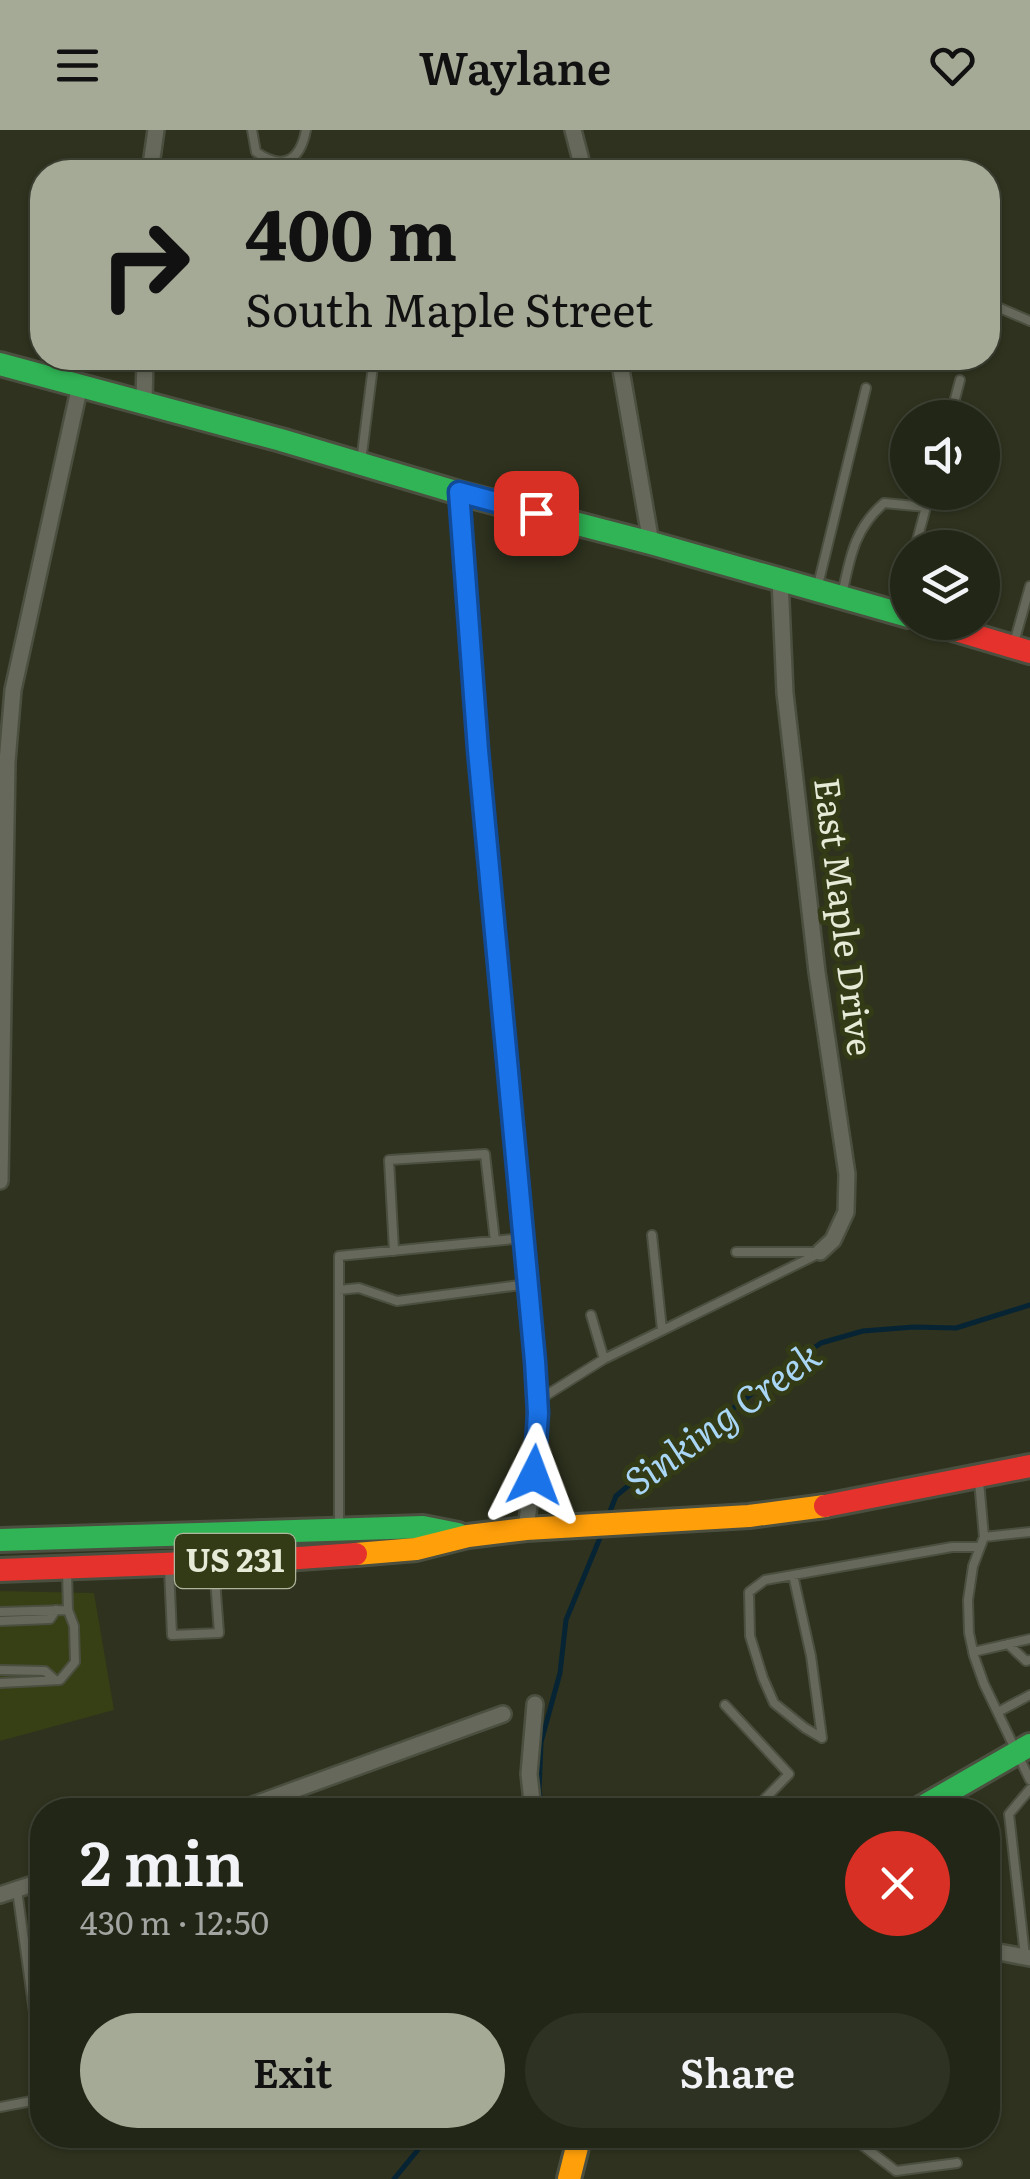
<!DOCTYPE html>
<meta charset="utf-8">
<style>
body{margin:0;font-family:Literata,serif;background:#2e3223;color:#f1f3f6;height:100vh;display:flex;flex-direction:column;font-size:38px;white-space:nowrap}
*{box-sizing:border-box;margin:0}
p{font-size:32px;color:#a2a5a1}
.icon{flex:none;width:55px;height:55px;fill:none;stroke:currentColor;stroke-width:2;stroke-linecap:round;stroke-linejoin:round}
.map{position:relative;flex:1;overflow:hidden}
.details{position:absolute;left:30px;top:1668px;width:970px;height:350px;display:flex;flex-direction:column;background:#222616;border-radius:40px;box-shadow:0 2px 8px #0004,0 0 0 2px #3f4335}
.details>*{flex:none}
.hud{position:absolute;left:30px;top:30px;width:970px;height:210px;border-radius:40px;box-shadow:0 2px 8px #0004,0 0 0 2px #3f4335;background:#a5aa96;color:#111;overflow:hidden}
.tools{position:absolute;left:890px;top:270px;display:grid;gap:20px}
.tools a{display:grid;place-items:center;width:110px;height:110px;border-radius:50%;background:#222616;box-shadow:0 2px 8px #0004,0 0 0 2px #3f4335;font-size:50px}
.pin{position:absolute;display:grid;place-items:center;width:85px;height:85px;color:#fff;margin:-42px;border-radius:20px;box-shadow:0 5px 15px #0006}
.me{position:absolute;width:110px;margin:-55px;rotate:3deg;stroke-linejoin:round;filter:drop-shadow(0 0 8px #0008)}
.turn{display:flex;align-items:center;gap:35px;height:210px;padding:0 50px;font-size:45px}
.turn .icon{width:130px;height:130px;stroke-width:2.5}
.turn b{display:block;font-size:70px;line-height:85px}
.round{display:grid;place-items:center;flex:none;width:105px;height:105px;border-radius:52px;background:#2e3223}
.summary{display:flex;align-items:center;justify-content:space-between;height:170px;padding:0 50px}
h1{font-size:60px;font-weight:600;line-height:75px}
.button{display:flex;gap:20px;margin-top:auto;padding:20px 50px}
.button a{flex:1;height:115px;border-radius:60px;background:#a5aa96;color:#111;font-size:40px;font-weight:600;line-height:115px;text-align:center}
.button a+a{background:#2e3223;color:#f1f3f6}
header{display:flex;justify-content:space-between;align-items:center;height:130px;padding:0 50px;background:#a5aa96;color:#111;font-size:45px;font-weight:600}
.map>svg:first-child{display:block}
.built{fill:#373f15}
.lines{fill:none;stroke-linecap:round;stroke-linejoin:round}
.stream{stroke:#062434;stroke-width:5}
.lane-casing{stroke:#4b4f3f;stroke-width:12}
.street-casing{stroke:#4b4f3f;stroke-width:20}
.fast-casing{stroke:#4b4f3f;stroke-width:28}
.slow-casing{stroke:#4b4f3f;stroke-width:28}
.jam-casing{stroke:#4b4f3f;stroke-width:28}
.lane{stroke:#65685a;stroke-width:8}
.street{stroke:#65685a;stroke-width:15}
.fast{stroke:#30b455;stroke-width:22}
.slow{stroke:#ff9f0a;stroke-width:22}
.jam{stroke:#e5322d;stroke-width:22}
.route-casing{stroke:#114b97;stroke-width:25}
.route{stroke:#1a73e8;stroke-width:18}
.labels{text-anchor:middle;stroke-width:10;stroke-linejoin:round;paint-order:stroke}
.shield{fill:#323a16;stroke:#afb69c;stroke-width:2.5}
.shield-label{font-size:32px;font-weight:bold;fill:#e5ebd6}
.street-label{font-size:35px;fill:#e5ebd6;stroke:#323a16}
.water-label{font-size:38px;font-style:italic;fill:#a9d6f5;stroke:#323a16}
</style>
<header><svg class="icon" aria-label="menu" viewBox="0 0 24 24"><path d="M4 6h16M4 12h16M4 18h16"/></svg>Waylane<svg class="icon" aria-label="heart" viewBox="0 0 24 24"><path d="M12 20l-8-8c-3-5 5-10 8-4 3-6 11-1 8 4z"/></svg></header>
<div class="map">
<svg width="1030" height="2049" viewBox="0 0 1030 2049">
<rect width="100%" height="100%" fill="#2e321e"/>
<!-- built -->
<path class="built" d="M0,1461l94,2 20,117 -114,31z"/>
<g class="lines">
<!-- stream -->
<path class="stream" d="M609,1384l7,-18 42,-35 81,-57 46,-37 36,-24 42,-12 51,-4 42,1 74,-23
M543,1680l-4,-19 2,-49 19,-69 6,-53 36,-87
M394,2049l36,-44"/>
<defs>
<path id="lane" d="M252,0l4,22c27,19 44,9 50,-22
M988,173l42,18
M950,288l10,-38
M361,332l13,-104
M915,418l15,-56
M818,455l48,-197
M842,465c8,-37 12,-66 42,-92l42,4
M899,479l9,-33
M1014,513l16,-57
M652,1105l10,95
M394,1121l-5,-91 96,-6 10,87
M736,1122h79
M339,1160l20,-2 38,13 131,-17
M604,1229l216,-106
M537,1271l67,-42 -13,-44
M979,1351l5,56 -11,29 -5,34 1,33 5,23 10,28 46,96
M339,1396v-270l185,-18
M984,1407l46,-5
M169,1438l3,67 47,-2 -5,-68
M793,1445l18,81 11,82 -17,-10 -31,-25 -11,-25 -13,-42 -1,-44 16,-12 187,-33h28
M0,1482l68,-2
M0,1491l50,-2 6,-9
M1008,1514l18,17 4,-1
M973,1522l57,-13
M0,1540l45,1 10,9
M0,1553l60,-3 15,-18 -1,-36 -6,-16 -1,-39
M725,1575l64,69 -35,36
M998,1582l32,-17
M17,1760l25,179
M1025,1826l-16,-142 21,-25
M0,1977l42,-8
M859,2005l3,10 34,26 61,-8"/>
<path id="street" d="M573,0l11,42
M150,42l6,-42
M619,228l32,185
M144,272l1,-44
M459,363l22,287 54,581c3,57 -1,112 -9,168
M780,449l5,114 32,279 30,202 -1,38 -13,28 -13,12
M0,1051l7,-419 6,-72 67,-305
M239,1680l264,-96
M533,1680l-4,-36 6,-70
M0,1765l42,-14
M988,1820l42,8"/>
<path id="fast" d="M0,234l281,76 178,53 192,50 257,73
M0,1410l423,-13 35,7
M917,1680l113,-65"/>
<path id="slow" d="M356,1424l60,-5 52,-13 58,-7 223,-13 76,-10
M569,2049l11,-44"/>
<path id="jam" d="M929,492l101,30
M825,1376l205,-40
M0,1440l271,-10 85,-6"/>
</defs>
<!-- lane casing -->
<use href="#lane" class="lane-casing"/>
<!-- street casing -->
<use href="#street" class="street-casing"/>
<!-- fast casing -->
<use href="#fast" class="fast-casing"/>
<!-- slow casing -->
<use href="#slow" class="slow-casing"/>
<!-- jam casing -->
<use href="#jam" class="jam-casing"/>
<!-- lane -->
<use href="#lane" class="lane"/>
<!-- street -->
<use href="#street" class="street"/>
<!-- fast -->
<use href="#fast" class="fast"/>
<!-- slow -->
<use href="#slow" class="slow"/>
<!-- jam -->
<use href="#jam" class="jam"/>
</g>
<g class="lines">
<defs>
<path id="route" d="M534,1345l4,-62 -3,-52 -57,-611 -19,-258 77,21"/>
</defs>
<!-- route casing -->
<use href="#route" class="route-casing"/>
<!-- route -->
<use href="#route" class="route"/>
</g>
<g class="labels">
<!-- shield labels -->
<rect class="shield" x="175" y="1404" width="120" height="54" rx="8"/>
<g class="shield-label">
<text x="235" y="1442">US 231</text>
</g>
<!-- street labels -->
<g class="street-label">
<text transform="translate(843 787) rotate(83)" y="12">East Maple Drive</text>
</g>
<!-- water labels -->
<g class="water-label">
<text transform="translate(723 1289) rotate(-36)" y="13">Sinking Creek</text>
</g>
</g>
</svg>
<div class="tools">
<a><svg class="icon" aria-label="sound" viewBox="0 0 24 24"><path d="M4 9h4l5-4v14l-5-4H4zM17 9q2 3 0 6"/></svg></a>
<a><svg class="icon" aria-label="layers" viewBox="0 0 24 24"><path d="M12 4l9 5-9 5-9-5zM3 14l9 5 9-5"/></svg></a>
</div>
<div class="pin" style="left:536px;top:383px;background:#d93025"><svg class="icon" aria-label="arrive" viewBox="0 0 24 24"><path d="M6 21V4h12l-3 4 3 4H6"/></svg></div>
<svg class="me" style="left:534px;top:1345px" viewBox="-20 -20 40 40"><path d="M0-17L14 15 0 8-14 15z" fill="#1a73e8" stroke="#fff" stroke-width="4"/></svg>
<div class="hud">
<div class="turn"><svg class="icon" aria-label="right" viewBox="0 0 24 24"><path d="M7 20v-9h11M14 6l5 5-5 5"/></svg><div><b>400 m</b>South Maple Street</div></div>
</div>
<section class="details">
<div class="summary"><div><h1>2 min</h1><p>430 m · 12:50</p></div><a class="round" style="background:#d93025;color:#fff"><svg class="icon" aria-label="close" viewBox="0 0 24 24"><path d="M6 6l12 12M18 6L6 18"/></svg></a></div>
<div class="button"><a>Exit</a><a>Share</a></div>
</section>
</div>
